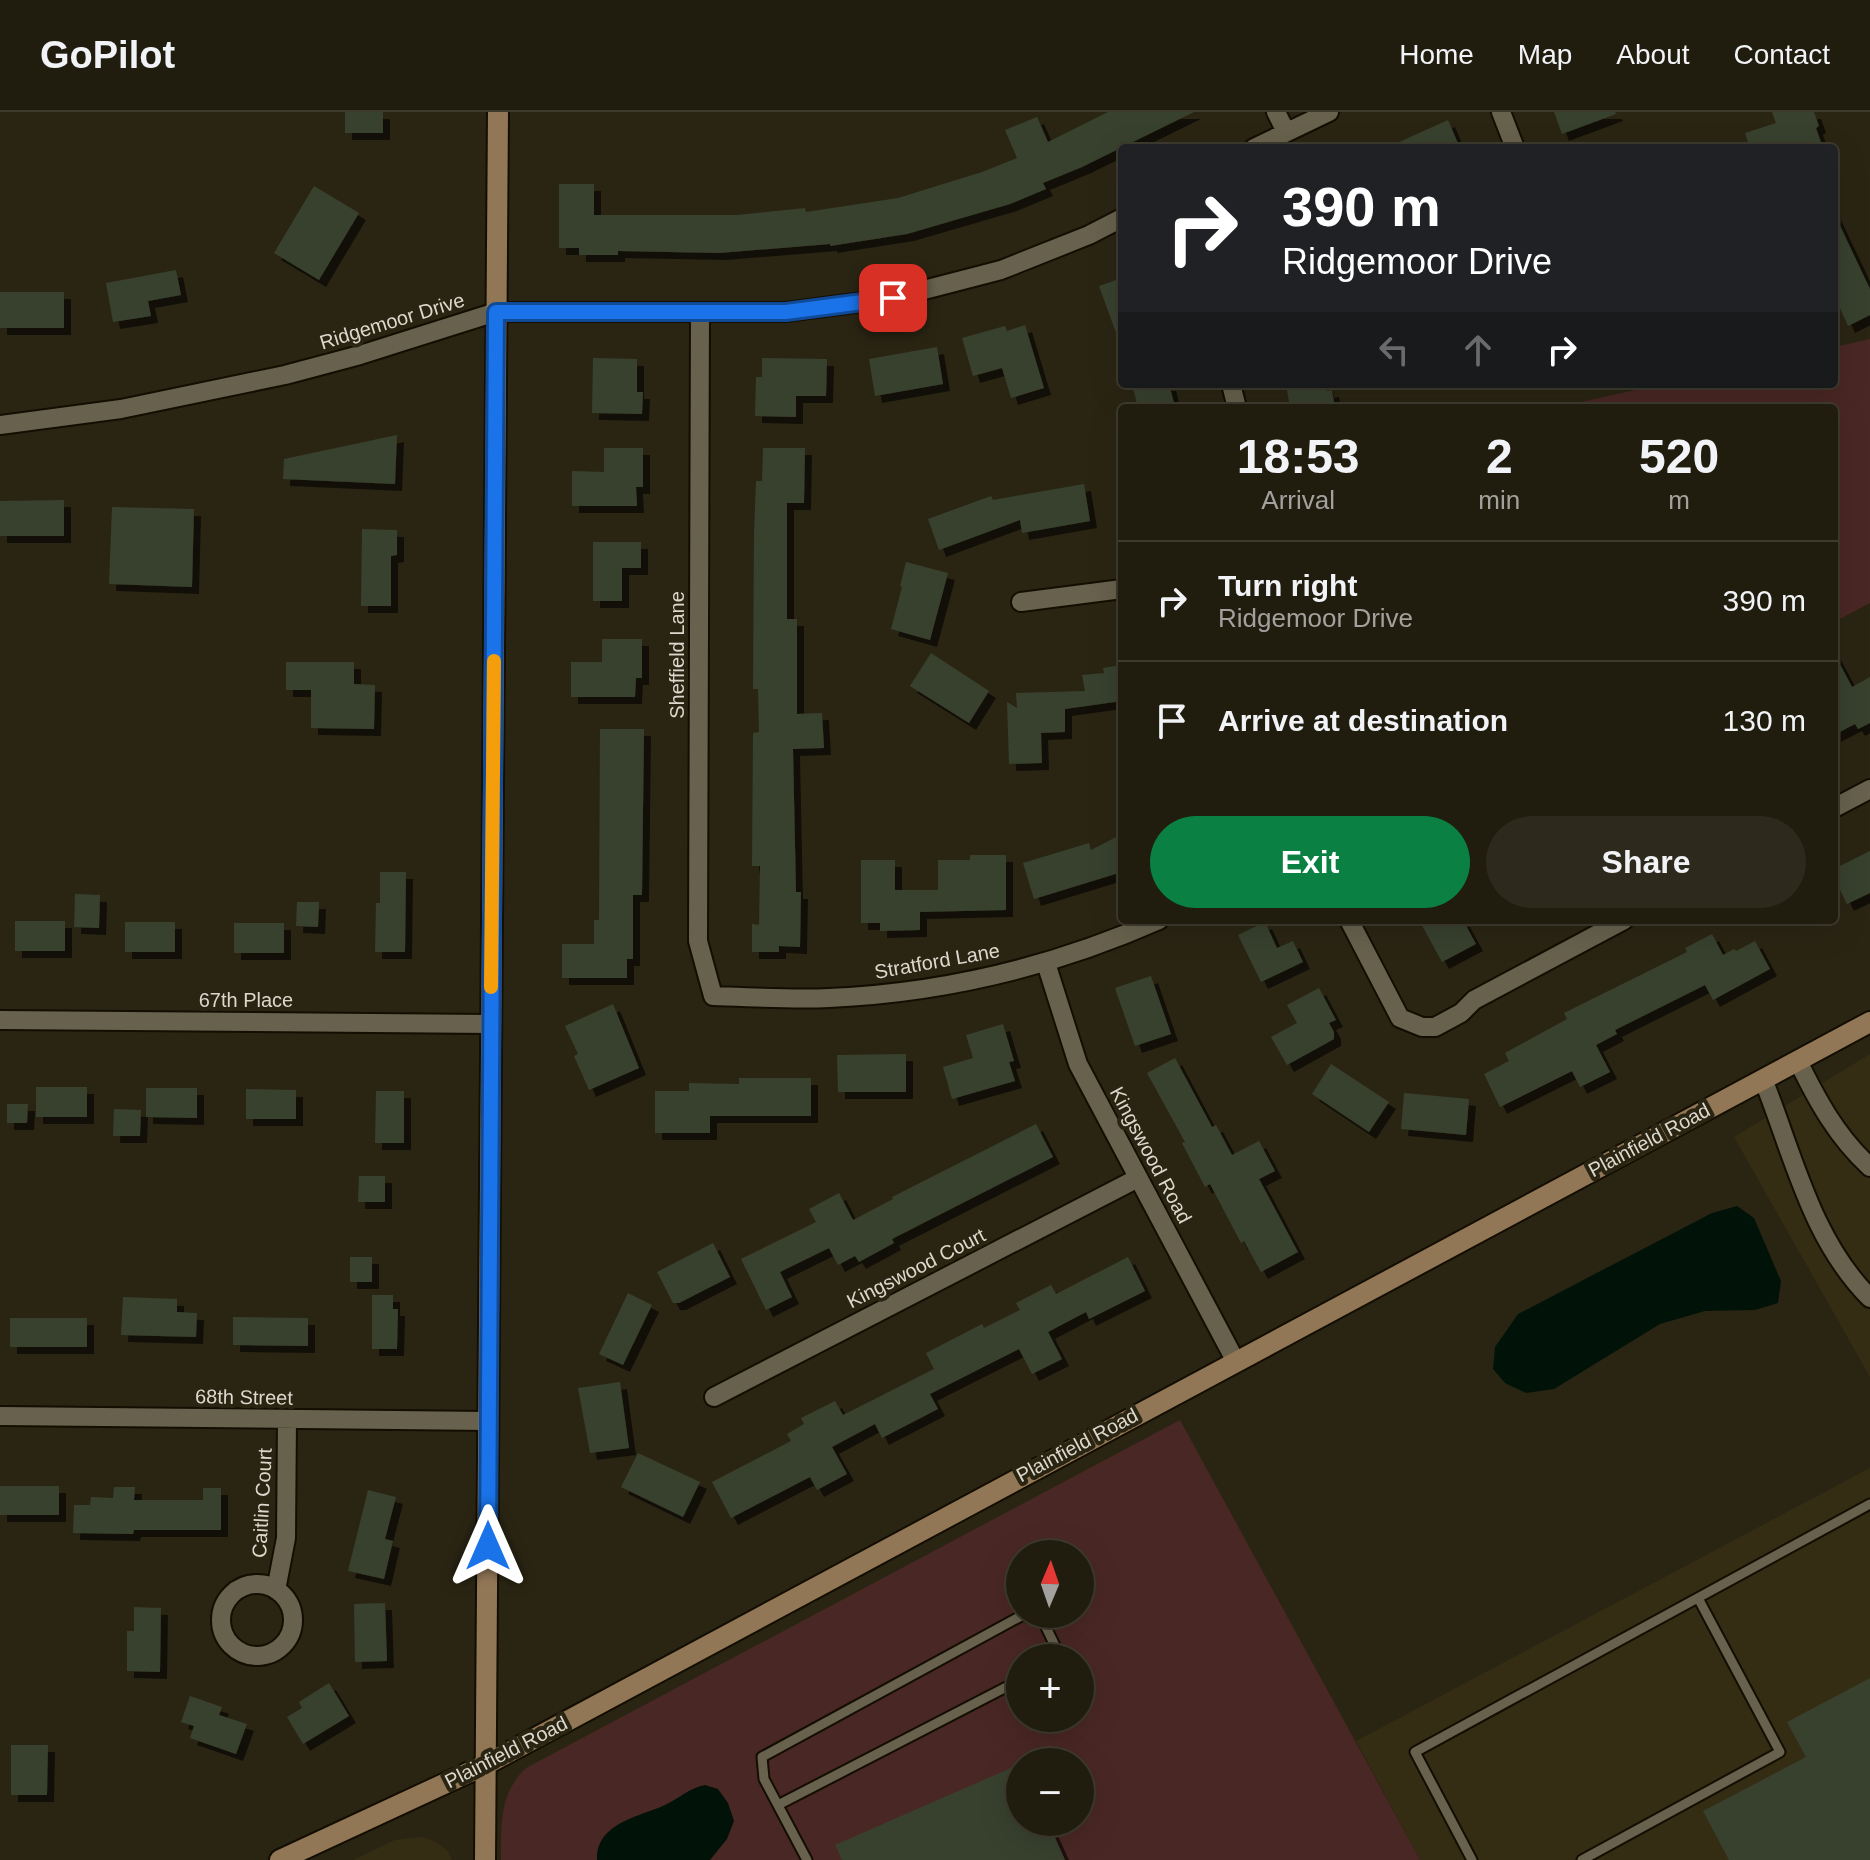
<!DOCTYPE html>
<meta charset="utf-8">
<style>
body{margin:0;font-family:Arial,sans-serif;background:#2d291c;color:#f1f3f6;height:100vh;display:flex;flex-direction:column;font-size:30px;white-space:nowrap}
*{box-sizing:border-box;margin:0}
p{font-size:26px;color:#a2a19e}
.icon{flex:none;width:44px;height:44px;fill:none;stroke:currentColor;stroke-width:2;stroke-linecap:round;stroke-linejoin:round}
.map{position:relative;flex:1;overflow:hidden}
.panel{position:absolute;left:1118px;top:292px;width:720px;height:520px;display:flex;flex-direction:column;background:#201c0e;border-radius:8px;box-shadow:0 8px 32px #0002,0 0 0 2px #3d3a2e}
.panel>*{flex:none}
.guide{position:absolute;left:1118px;top:32px;width:720px;height:244px;border-radius:8px;box-shadow:0 8px 32px #0002,0 0 0 2px #3d3a2e;background:#202124;color:#fff;overflow:hidden}
.needle{width:52px;rotate:2deg}
.buttons{position:absolute;left:1006px;top:1428px;display:grid;gap:16px}
.buttons a{display:grid;place-items:center;width:88px;height:88px;border-radius:50%;background:#201c0e;box-shadow:0 8px 32px #0002,0 0 0 2px #3d3a2e;font-size:40px}
.pin{position:absolute;display:grid;place-items:center;width:68px;height:68px;color:#fff;margin:-34px;border-radius:16px;box-shadow:0 4px 12px #0006}
.me{position:absolute;width:88px;margin:-44px;rotate:0deg;stroke-linejoin:round;filter:drop-shadow(0 0 6px #0008)}
.turn{display:flex;align-items:center;gap:28px;height:168px;padding:0 32px;font-size:36px}
.turn .icon{width:104px;height:104px;stroke-width:2.5}
.turn b{display:block;font-size:56px;line-height:68px}
.lanes{display:flex;align-items:center;height:76px;padding:0 32px;background:#0003;justify-content:center;gap:40px;direction:ltr}
.lanes .off{opacity:.35}
.eta{display:flex;justify-content:space-evenly;align-items:center;height:136px;text-align:center}
.eta b{font-size:48px;font-weight:700;line-height:56px}
.action{display:flex;gap:16px;margin-top:auto;padding:16px 32px}
.action a{flex:1;height:92px;border-radius:48px;background:#0b8043;color:#fff;font-size:32px;font-weight:700;line-height:92px;text-align:center}
.action a+a{background:#2d291c;color:#f1f3f6}
ul{padding:0;list-style:none}
li{display:flex;align-items:center;gap:24px;height:120px;padding:0 32px;border-top:2px solid #3d3a2e}
li div{flex:1}
li b{display:block;font-size:30px}
li em{font-style:normal}
header{display:flex;align-items:center;gap:48px;box-sizing:border-box;height:112px;padding:0 40px;background:#201c0e;border-bottom:2px solid #3d3a2e}
header strong{font-size:38px}
nav{display:flex;gap:44px;margin-inline-start:auto;font-size:28px}
.map>svg:first-child{display:block}
.built{fill:#342c13}
.green{fill:#492724;fill-rule:evenodd}
.water{fill:#011308}
.building{fill:#39402e;filter:url(#shadow)}
.lines{fill:none;stroke-linecap:round;stroke-linejoin:round}
.lane-casing{stroke:#130e01;stroke-width:13}
.street-casing{stroke:#130e01;stroke-width:22}
.secondary-casing{stroke:#130e01;stroke-width:24}
.lane{stroke:#67614d;stroke-width:9}
.street{stroke:#67614d;stroke-width:18}
.secondary{stroke:#927757;stroke-width:20}
.route-casing{stroke:#114b97;stroke-width:20}
.route{stroke:#1a73e8;stroke-width:14}
.slow{stroke:#f59e0b;stroke-width:14}
.labels{text-anchor:middle;stroke-width:8;stroke-linejoin:round;paint-order:stroke}
.street-label{font-size:20px;fill:#dcd8cd;stroke:#2a2513}
</style>
<header>
<strong>GoPilot</strong>
<nav><a>Home</a><a>Map</a><a>About</a><a>Contact</a></nav>
</header>
<div class="map">
<svg width="1870" height="1748" viewBox="0 0 1870 1748">
<defs>
<filter id="shadow"><feDropShadow dx="7" dy="7" stdDeviation="0" flood-color="#0009"/></filter>
</defs>
<rect width="100%" height="100%" fill="#2a2513"/>
<!-- built -->
<path class="built" d="M1870,942v323l-136,-240z
M1870,1356v392h-450l-64,-119z
M422,1725l14,5 12,9 4,9h-99l42,-20z"/>
<!-- green -->
<path class="green" d="M1870,227v264l-36,19v-214h-281l110,-24h171v-37z
M1180,1308l240,440h-919c0,-34 -2,-67 25,-92zM1020,1442h60v60h-60zM1020,1546h60v60h-60zM1020,1650h60v60h-60z"/>
<!-- water -->
<path class="water" d="M1737,1094l17,12 27,63 -3,22 -23,7 -50,1 -45,13 -106,65 -28,4 -21,-10 -12,-14 2,-22 23,-33 194,-101z
M705,1673l13,4 10,14 6,18 -7,18 -17,21h-113c-1,-37 42,-43 68,-55 15,-7 24,-17 40,-20z"/>
<!-- building -->
<path class="building" d="M345,0h38v21h-38z
M1108,0h86l-112,55 -39,16 3,6 -36,15 -103,30 -77,12v-2l-111,9 -101,-2v4h-39v-7h-20v-64h35v31h143l68,-7 1,4 92,-14 84,-26 35,-14 -12,-28 32,-13 11,25z
M1554,0h61l1,2 -54,20z
M1772,0h42l5,14 -3,2 7,20h-73l-5,-15 31,-10z
M1448,8l12,28h-74z
M314,74l45,27 -40,67 -45,-27z
M1834,101l36,76v26l-22,11 -14,-31z
M176,158l5,25 -33,6 3,15 -38,6 -7,-39z
M1122,166v66h-2l-21,-58z
M0,180h64v36h-64z
M1025,213l19,63 -33,10 -9,-30 -29,8 -11,-38 43,-12 2,5z
M937,235l6,37 -68,12 -6,-37z
M593,246l44,1v33h6l-1,22 -50,-1z
M762,246l65,1 -1,37h-30v21l-41,-1 1,-39h6z
M1132,272h37l5,19h-3l1,5h-34z
M1286,272h40l1,7 5,-1 3,18h-45z
M397,323l-2,49 -112,-5 1,-20z
M604,336h39v39h-7l1,19h-65v-35l32,1z
M763,336h42l-1,55h-17v116h10v95l25,-1 2,35 -31,1 3,143h5l-1,55 -21,-1v6h-27v-28l7,1 1,-59h-8l1,-133 6,-1 -1,-43h-5l1,-156 2,-52h6z
M1084,372l6,37 -68,12 -2,-13 -81,30 -11,-31 63,-23 2,4z
M64,388v36h-64v-35z
M112,395l82,2 -2,78 -83,-3z
M362,417l35,1v25l-6,1v50h-30z
M593,430h48v26h-19v33h-29z
M906,450l42,11 -18,67 -39,-11 11,-42 -2,-1z
M602,527h40v39h-6l-1,19h-64v-35h31z
M931,541l58,38 -20,32 -59,-37z
M1834,541l18,34 18,-10v46l-12,6 -3,-5 -21,11z
M286,550h68v22l21,1 -1,44 -63,-1v-38h-25z
M1122,553v36l-57,8v23l-24,1 1,30 -33,1 -2,-62 10,6 -1,-15 69,-2 -3,-16 22,-2 -1,-5z
M600,617h44l-2,166h-9v64h-6v19h-65v-34h32v-24h5z
M1122,722v38l-88,27 -11,-36 66,-20 2,7z
M1870,739v42l-23,11 -13,-26v-9z
M970,743h36v55l-86,2v18l-40,1v-8h-19v-63h34v30h43v-30h32z
M380,760h26l-1,80h-30l1,-49h4z
M75,782l25,1 -1,33 -25,-1z
M297,790h22l-1,25 -22,-1z
M1419,808h44l13,24 -34,18z
M15,809h50v30h-50z
M125,810h50v30h-50z
M1265,810l12,26 16,-7 10,21 -42,20 -23,-47z
M234,811h50v30h-50z
M1712,822l11,21 11,-6 2,2 19,-10 15,28 -57,31 -8,-15 -90,45 2,4 -21,11 14,27 -30,15 -8,-16 -72,36 -16,-33 25,-13 -4,-8 62,-34 -3,-6 123,-61 -2,-4z
M1151,864l20,58 -36,12 -20,-58z
M1319,876l17,32 -7,3 5,9v7l-47,26 -16,-28 26,-14 -10,-18z
M613,892l26,64 -50,22 -15,-34 4,-2 -13,-28z
M1003,912l11,37 -5,1 6,19 -63,18 -9,-32 30,-9 -7,-23z
M906,942v38h-68l-1,-37z
M1175,946l37,69 4,-2 16,30 27,-14 16,30 -16,8 39,73 -37,20 -17,-31 -3,2 -31,-59 -5,3 -23,-44 3,-1 -38,-69z
M1331,952l58,38 -20,30 -57,-38z
M739,966h72v38h-101v17h-55v-42h34v-8l50,1z
M36,975h51v30h-51z
M146,976h51v30l-51,-1z
M246,977l50,1v29h-50z
M376,979h28v52h-29z
M1404,981l65,6 -3,36 -65,-6z
M7,992h21l-1,19h-20z
M114,997l27,1 -1,26h-27z
M1036,1012l17,33 -161,82 2,4 -35,19 -4,-6 -17,9 -9,-17 -49,24 12,25 -26,13 -25,-51 75,-37 -7,-13 30,-16 14,27 40,-21 -1,-2z
M359,1064h26v26h-27z
M713,1131l17,34 -51,26h-6l-16,-31z
M350,1145h22v25h-22z
M1128,1145l17,34 -56,28 -3,-7 -38,20 14,27 -30,15 -13,-25 -89,45 8,15 -56,29 -7,-14 -43,23 15,27 -30,16 -7,-13 -79,41 -19,-36 79,-41 -4,-7 17,-10 -3,-6 34,-17 8,14 91,-46 -8,-16 56,-29 2,4 36,-18 -4,-7 35,-18 5,9z
M628,1181l24,12 -29,60 -24,-11z
M372,1183h21v14h5l-1,40h-25z
M123,1185l54,2v13l20,1 -1,24 -75,-2z
M233,1205l75,1v28l-75,-1z
M10,1206h77v29h-77z
M620,1270l9,66 -39,5 -12,-65z
M638,1341l62,29 -17,35 -62,-30z
M0,1374h59v29h-59z
M114,1375h21l-1,13h69v-12h18v42h-87l-1,4 -60,-1 1,-28h16l1,-8 22,1z
M368,1378l28,7 -11,42 8,2 -9,38 -36,-8z
M385,1491l2,58 -32,1 -1,-58z
M134,1495l27,1 -1,64 -33,-1v-40h7z
M1870,1566v182h-141l-26,-49 103,-54 -19,-35z
M329,1571l20,33 -46,28 -16,-27 15,-9 -3,-6z
M190,1584l32,11 -3,8 28,9 -11,30 -46,-16 4,-12 -13,-4z
M11,1633h37l-1,50h-36z
M1020,1652v58h28l17,38h-223l-7,-15z"/>
<g class="lines">
<defs>
<path id="lane" d="M778,1693l242,-125
M807,1748l-43,-81 -2,-22 261,-142 21,8 14,29 -4,6
M1472,1748l-57,-108 455,-248
M1582,1748l198,-108 -82,-154"/>
<path id="street" d="M1276,0l10,20
M1501,0l14,36
M1254,36l75,-36
M700,200l-2,629 15,55c39,1 78,4 116,2 114,-5 226,-32 330,-78
M1231,272l6,24
M0,313l121,-16 164,-34 75,-20 136,-43h290l107,-14 108,-28 88,-35 33,-17
M1021,490l101,-13
M1834,696l36,-19
M1349,808l51,98 22,9h13l26,-14 13,-13 150,-80
M1046,851l32,101 157,296
M0,908l491,4
M1798,949c19,39 39,76 72,106
M1763,967c30,75 48,160 107,219
M714,1285l424,-219
M0,1304l488,5
M221 1508a36 36 0 1 1 72 0a36 36 0 1 1-72 0Z
M276,1478l10,-52 1,-119"/>
<path id="secondary" d="M280,1748l207,-96 1383,-742
M485,1748l13,-1748"/>
</defs>
<!-- lane casing -->
<use href="#lane" class="lane-casing"/>
<!-- street casing -->
<use href="#street" class="street-casing"/>
<!-- secondary casing -->
<use href="#secondary" class="secondary-casing"/>
<!-- lane -->
<use href="#lane" class="lane"/>
<!-- street -->
<use href="#street" class="street"/>
<!-- secondary -->
<use href="#secondary" class="secondary"/>
</g>
<g class="lines">
<defs>
<path id="route" d="M488,1434l8,-1234h290l107,-14"/>
</defs>
<!-- route casing -->
<use href="#route" class="route-casing"/>
<!-- route -->
<use href="#route" class="route"/>
<!-- slow -->
<path class="slow" d="M491,875l3,-326"/>
</g>
<g class="labels">
<!-- street labels -->
<g class="street-label">
<text transform="translate(392 209) rotate(-17)" y="7">Ridgemoor Drive</text>
<text transform="translate(677 543) rotate(-90)" y="7">Sheffield Lane</text>
<text transform="translate(937 849) rotate(-10)" y="7">Stratford Lane</text>
<text x="246" y="895">67th Place</text>
<text transform="translate(1649 1028) rotate(-28)" y="7">Plainfield Road</text>
<text transform="translate(1151 1043) rotate(62)" y="7">Kingswood Road</text>
<text transform="translate(916 1156) rotate(-27)" y="7">Kingswood Court</text>
<text transform="translate(244 1285) rotate(1)" y="7">68th Street</text>
<text transform="translate(1077 1333) rotate(-28)" y="7">Plainfield Road</text>
<text transform="translate(262 1391) rotate(-87)" y="7">Caitlin Court</text>
<text transform="translate(506 1640) rotate(-27)" y="7">Plainfield Road</text>
</g>
</g>
</svg>
<div class="buttons">
<a><svg class="needle" viewBox="-14 -14 28 28"><path d="M0-13l5 13h-10z" fill="#e53935"/><path d="M0 13l5-13h-10z" fill="#a2a19e"/></svg></a>
<a>+</a>
<a>−</a>
</div>
<div class="pin" style="left:893px;top:186px;background:#d93025"><svg class="icon" aria-label="arrive" viewBox="0 0 24 24"><path d="M6 21V4h12l-3 4 3 4H6"/></svg></div>
<svg class="me" style="left:488px;top:1434px" viewBox="-20 -20 40 40"><path d="M0-17L14 15 0 8-14 15z" fill="#1a73e8" stroke="#fff" stroke-width="4"/></svg>
<div class="guide">
<div class="turn"><svg class="icon" aria-label="right" viewBox="0 0 24 24"><path d="M7 20v-9h11M14 6l5 5-5 5"/></svg><div><b>390 m</b>Ridgemoor Drive</div></div>
<div class="lanes"><svg class="icon off" aria-label="left" viewBox="0 0 24 24"><path d="M17 20v-9H6M10 6l-5 5 5 5"/></svg><svg class="icon off" aria-label="ahead" viewBox="0 0 24 24"><path d="M12 20V5M6 11l6-6 6 6"/></svg><svg class="icon" aria-label="right" viewBox="0 0 24 24"><path d="M7 20v-9h11M14 6l5 5-5 5"/></svg></div>
</div>
<section class="panel">
<div class="eta">
<div><b>18:53</b><p>Arrival</p></div>
<div><b>2</b><p>min</p></div>
<div><b>520</b><p>m</p></div>
</div>
<ul>
<li><svg class="icon" aria-label="right" viewBox="0 0 24 24"><path d="M7 20v-9h11M14 6l5 5-5 5"/></svg><div><b>Turn right</b><p>Ridgemoor Drive</p></div><em>390 m</em></li>
<li><svg class="icon" aria-label="arrive" viewBox="0 0 24 24"><path d="M6 21V4h12l-3 4 3 4H6"/></svg><div><b>Arrive at destination</b></div><em>130 m</em></li>
</ul>
<div class="action"><a>Exit</a><a>Share</a></div>
</section>
</div>
